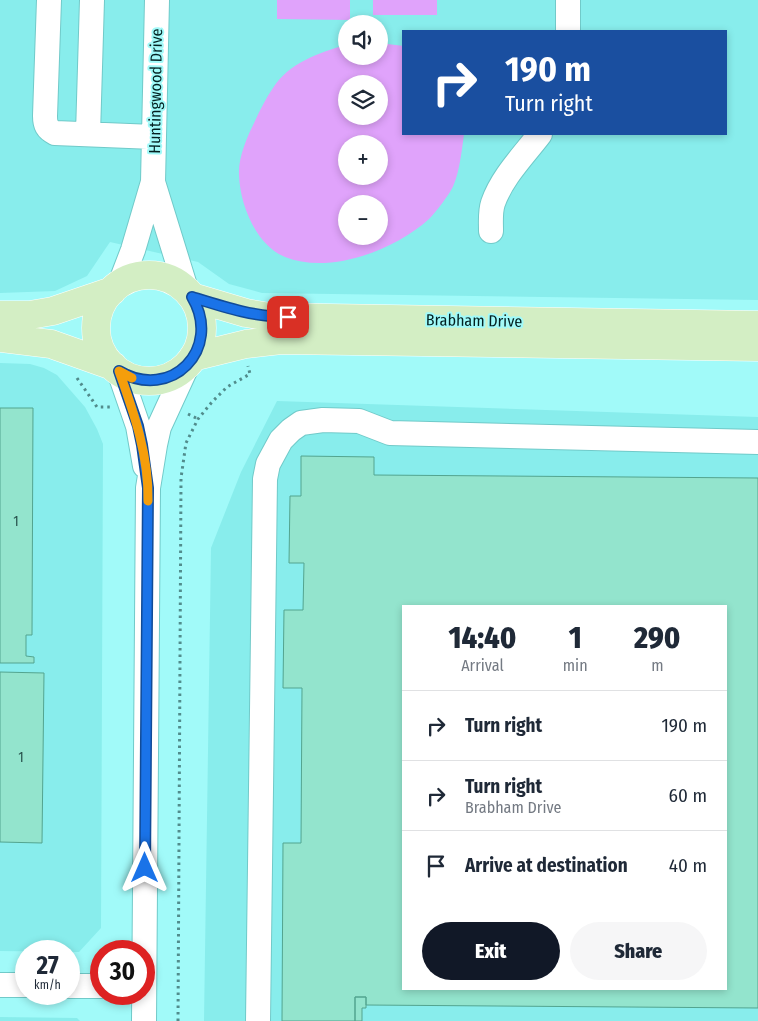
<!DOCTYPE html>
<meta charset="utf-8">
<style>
body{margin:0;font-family:"Fira Sans Condensed",sans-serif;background:#f6f6f7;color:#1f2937;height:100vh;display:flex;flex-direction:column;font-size:19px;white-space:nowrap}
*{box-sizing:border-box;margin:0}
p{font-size:16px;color:#747a83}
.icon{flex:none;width:28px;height:28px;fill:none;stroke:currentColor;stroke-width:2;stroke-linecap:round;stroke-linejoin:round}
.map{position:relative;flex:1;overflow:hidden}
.details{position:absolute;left:402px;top:605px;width:325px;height:385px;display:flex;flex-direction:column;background:#fff;border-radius:0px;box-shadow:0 2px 8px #0003}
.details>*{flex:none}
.banner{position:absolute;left:402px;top:30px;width:325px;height:105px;border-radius:0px;box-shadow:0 2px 8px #0003;background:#1a4fa0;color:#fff;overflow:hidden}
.fabs{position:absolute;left:338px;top:15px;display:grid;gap:10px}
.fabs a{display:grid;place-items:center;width:50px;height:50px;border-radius:50%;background:#fff;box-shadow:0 2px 8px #0003;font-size:25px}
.speed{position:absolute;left:15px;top:940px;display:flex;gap:10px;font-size:25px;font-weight:700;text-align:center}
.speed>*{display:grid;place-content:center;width:65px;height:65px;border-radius:50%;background:#fff;box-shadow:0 2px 8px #0003;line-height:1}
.speed small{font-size:12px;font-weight:400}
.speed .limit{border:8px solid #d22;background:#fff;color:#111}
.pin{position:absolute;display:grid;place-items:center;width:42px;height:42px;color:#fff;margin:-21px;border-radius:10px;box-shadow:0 2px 8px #0006}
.me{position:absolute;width:55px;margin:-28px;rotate:0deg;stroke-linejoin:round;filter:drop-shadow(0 0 4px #0008)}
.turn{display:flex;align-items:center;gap:18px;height:105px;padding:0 20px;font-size:22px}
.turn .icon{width:65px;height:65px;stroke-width:2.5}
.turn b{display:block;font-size:35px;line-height:42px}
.eta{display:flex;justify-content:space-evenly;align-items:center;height:85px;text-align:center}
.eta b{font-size:30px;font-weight:800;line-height:35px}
.button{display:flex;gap:10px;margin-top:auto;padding:10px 20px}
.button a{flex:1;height:58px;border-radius:30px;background:#111827;color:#fff;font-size:20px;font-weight:800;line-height:58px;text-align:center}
.button a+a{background:#f6f6f7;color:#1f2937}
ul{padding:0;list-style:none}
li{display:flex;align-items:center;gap:15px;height:70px;padding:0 20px;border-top:1px solid #e0e1e3}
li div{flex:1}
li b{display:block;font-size:19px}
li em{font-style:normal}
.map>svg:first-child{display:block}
.built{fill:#88edec;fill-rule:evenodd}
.green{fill:#e0a3fb;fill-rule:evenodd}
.building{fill:#93e4cd;stroke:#53a48f;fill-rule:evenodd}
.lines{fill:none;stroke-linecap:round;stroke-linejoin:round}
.minor-casing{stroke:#71cac9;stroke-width:26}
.major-casing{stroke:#fff;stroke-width:29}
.path{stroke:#518c8c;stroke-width:3;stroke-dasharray:2.5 4;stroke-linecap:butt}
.minor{stroke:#fff;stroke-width:24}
.major{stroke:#d3eec4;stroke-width:28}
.route-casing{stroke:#114b97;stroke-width:12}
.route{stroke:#1a73e8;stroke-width:9}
.slow{stroke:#f59e0b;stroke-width:9}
.labels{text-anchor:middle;stroke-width:4;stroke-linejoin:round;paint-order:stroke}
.number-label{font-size:14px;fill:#27514b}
.street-label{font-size:16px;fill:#032020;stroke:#a1faf9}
</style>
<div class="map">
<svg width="758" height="1021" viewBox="0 0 758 1021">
<rect width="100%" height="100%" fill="#a1faf9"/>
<!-- built -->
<path class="built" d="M0,0h758v300l-496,-7 -33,-9 -31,-22 -88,-20 -23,34 -32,15 -55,2zM346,24h33v32h-33zM404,31h322v103h-322zM346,84h33v32h-33zM346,144h33v32h-33zM346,204h33v32h-33z
M0,363l30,1 14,4 13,7 28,32 12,22 6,15 -2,484 -22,24 -79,-1z
M277,401l481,16v604h-554l7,-473 30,-76zM404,606h322v383h-322z
M0,1017l77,1 3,3h-80z"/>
<!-- green -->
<path class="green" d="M277,0h73v20l-73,-1z
M373,0h64v15h-64z
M379,43l25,3v88h60c-2,15 -5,45 -14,58 -6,9 -14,20 -21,27 -34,31 -99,56 -144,38 -29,-12 -45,-52 -46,-82 -1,-17 8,-38 16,-54 5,-11 11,-23 18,-33 16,-25 45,-35 73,-43v11h33zM346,84h33v32h-33zM346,144h33v32h-33zM346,204h33v32h-33z"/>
<!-- building -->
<path class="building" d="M0,408h33l-1,227h-6v21l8,1v6h-34z
M301,456l73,1v18l384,3v530l-392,-3v-8h-11v24h-73l1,-178h18l1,-155h-19l1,-78h19l1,-47h-15l1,-67h11zM404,606h322v383h-322z
M0,672l44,1 -2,170 -42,-1z
M355,997h11v11h-4v13h-7z"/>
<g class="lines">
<defs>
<path id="minor" d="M49,0l-4,116c0,9 2,13 10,17l99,4
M568,31v-31
M88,134l4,-134
M153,182l33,107
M491,231c0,-10 -1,-19 2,-28 9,-26 31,-48 47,-69
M120,284l13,-34 20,-68 4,-182
M119,371l19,55 7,40
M0,985h26
M69,986h32
M144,1021l4,-533 7,-43 4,-18 29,-63
M258,1021l7,-542 3,-15 13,-24 10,-10 10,-7 22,-3 36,1 31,12 368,9"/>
<path id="major" d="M96 328a53 53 0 1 1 106 0a53 53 0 1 1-106 0Z
M192,297l54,16 24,4 488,8
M0,315h30l23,-4 59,-20
M0,338l51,6 62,22
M193,357l53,-13 35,-4 477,7"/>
</defs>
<!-- minor casing -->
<use href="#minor" class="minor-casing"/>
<!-- major casing -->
<use href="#major" class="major-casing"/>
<!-- path -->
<path class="path" d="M77,378l20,29h13
M188,414l10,5
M178,1021l3,-543 5,-35 12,-24 14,-17 15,-15 23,-13 -2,-8"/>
<!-- minor -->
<use href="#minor" class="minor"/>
<!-- major -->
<use href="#major" class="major"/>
</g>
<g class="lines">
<defs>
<path id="route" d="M145,868l3,-380 -6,-43 -4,-19 -19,-55c52,31 104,-22 73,-74 32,10 62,20 96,20"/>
</defs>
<!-- route casing -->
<use href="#route" class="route-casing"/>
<!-- route -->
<use href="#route" class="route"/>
<!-- slow -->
<path class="slow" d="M132,378l-13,-7c15,42 30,85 29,130"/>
</g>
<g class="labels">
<!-- number labels -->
<g class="number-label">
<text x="16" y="526">1</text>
<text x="21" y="762">1</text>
</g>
<!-- street labels -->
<g class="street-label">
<text transform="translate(155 91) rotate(-89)" y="6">Huntingwood Drive</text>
<text transform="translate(474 320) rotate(1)" y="6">Brabham Drive</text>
</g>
</g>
</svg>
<div class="fabs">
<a><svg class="icon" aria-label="sound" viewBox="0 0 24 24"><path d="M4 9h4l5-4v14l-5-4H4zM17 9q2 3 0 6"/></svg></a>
<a><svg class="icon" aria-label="layers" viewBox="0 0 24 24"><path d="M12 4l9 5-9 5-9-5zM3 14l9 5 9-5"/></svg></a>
<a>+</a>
<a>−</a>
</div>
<div class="speed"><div>27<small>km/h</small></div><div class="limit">30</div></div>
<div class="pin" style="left:288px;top:317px;background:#d93025"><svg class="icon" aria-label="arrive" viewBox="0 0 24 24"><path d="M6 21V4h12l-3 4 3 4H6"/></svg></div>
<svg class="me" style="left:145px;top:868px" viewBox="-20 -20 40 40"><path d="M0-17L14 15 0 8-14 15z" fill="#1a73e8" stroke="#fff" stroke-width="4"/></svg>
<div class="banner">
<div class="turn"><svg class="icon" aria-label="right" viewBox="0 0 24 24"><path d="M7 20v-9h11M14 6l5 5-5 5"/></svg><div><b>190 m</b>Turn right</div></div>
</div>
<section class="details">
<div class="eta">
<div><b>14:40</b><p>Arrival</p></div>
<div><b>1</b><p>min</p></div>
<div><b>290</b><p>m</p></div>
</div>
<ul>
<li><svg class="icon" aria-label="right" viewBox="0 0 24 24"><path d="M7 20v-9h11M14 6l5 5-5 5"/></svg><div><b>Turn right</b></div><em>190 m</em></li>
<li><svg class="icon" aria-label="right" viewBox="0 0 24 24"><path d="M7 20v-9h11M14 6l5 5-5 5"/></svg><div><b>Turn right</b><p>Brabham Drive</p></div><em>60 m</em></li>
<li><svg class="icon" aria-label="arrive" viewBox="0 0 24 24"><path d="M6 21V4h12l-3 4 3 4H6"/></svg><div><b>Arrive at destination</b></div><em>40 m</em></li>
</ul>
<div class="button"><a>Exit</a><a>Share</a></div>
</section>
</div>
